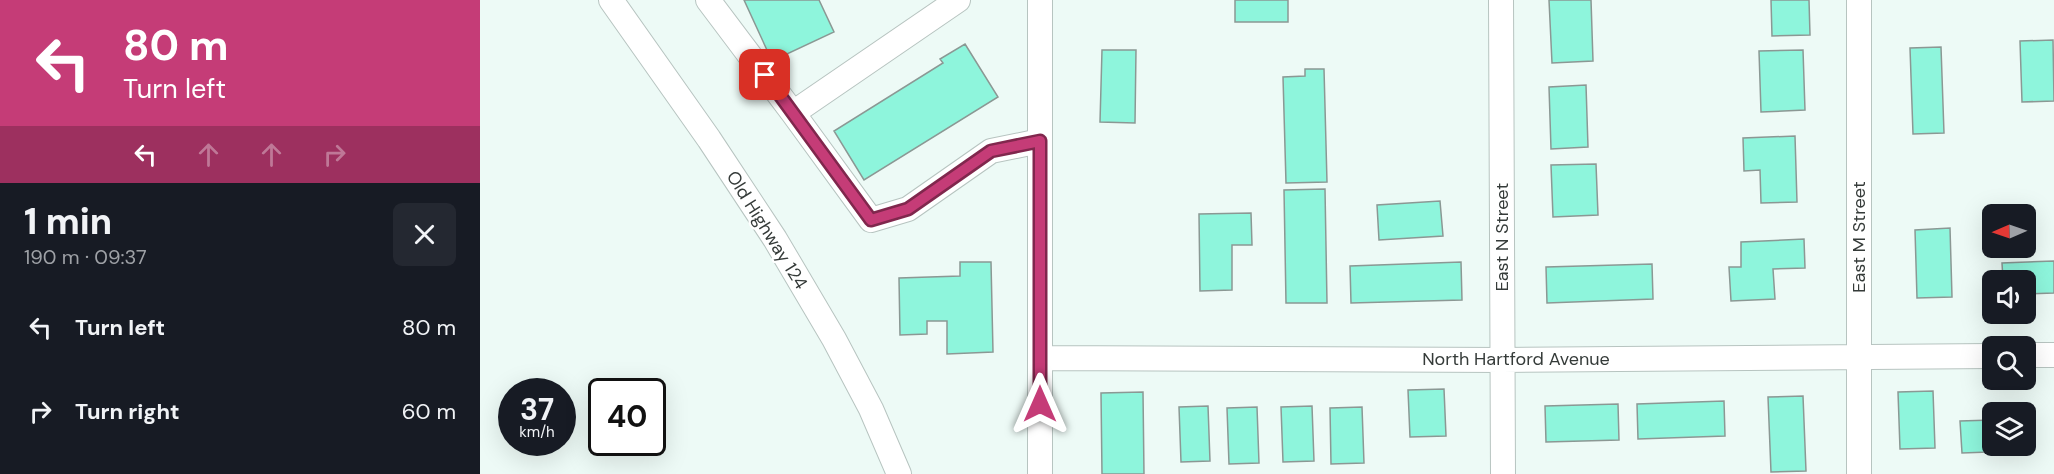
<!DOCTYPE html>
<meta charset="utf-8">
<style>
body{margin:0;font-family:"DM Sans",sans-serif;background:#242831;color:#f1f3f6;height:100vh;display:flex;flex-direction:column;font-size:22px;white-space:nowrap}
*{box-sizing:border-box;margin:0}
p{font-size:20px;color:#9ea1a6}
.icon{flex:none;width:33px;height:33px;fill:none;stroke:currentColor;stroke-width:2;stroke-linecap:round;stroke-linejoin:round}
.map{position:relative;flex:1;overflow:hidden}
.side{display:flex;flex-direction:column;background:#171b24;width:480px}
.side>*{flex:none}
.top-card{background:#c53c77;color:#fff;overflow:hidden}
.needle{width:39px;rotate:268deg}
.tools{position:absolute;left:1502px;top:204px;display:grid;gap:12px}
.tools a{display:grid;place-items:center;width:54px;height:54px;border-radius:9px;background:#171b24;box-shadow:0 6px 24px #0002;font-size:30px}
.speed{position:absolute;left:18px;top:378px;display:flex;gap:12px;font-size:30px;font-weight:700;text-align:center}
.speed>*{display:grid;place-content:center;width:78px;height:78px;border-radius:50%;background:#171b24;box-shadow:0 6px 24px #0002;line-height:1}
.speed small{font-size:15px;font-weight:400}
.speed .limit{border:3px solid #111;border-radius:9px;background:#fff;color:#111}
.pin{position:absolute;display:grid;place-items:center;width:51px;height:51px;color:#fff;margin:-26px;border-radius:12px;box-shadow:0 3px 9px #0006}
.me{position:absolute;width:66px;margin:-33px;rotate:0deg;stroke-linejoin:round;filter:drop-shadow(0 0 4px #0008)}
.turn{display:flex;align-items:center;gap:21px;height:126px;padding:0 24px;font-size:27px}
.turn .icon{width:78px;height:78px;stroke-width:2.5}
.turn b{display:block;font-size:42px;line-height:51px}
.lanes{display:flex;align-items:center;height:57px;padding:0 24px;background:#0003;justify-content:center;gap:30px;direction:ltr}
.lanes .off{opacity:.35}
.round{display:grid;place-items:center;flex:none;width:63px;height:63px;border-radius:9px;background:#242831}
.overview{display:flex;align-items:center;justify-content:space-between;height:102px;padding:0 24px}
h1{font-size:36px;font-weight:800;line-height:45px}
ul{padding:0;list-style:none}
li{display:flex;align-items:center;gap:18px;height:84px;padding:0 24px}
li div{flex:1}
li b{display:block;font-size:22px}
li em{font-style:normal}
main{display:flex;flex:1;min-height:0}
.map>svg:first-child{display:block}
.building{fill:#8ef5dc;stroke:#8b9894;stroke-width:1.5}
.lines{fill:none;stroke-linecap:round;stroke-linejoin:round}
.minor-casing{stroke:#b7c4c0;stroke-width:26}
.minor{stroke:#fff;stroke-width:24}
.route-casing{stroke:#80274d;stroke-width:15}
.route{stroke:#c53c77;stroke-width:10}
.labels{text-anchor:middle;stroke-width:4.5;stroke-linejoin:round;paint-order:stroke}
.street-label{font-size:18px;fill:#353b39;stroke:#fff}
</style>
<main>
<section class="side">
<div class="top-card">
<div class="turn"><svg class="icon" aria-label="left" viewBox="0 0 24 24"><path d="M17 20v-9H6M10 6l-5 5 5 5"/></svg><div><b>80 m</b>Turn left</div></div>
<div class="lanes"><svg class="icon" aria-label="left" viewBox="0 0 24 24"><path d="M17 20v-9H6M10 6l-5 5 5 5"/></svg><svg class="icon off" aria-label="ahead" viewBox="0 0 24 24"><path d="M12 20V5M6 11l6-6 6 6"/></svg><svg class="icon off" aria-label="ahead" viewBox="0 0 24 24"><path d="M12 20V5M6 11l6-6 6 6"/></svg><svg class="icon off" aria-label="right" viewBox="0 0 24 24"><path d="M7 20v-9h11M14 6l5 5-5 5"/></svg></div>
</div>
<div class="overview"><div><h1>1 min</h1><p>190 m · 09:37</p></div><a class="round"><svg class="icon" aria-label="close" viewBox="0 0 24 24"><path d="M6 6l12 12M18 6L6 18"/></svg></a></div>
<ul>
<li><svg class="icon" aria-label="left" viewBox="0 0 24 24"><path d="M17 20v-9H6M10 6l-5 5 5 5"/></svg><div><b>Turn left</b></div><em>80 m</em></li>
<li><svg class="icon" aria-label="right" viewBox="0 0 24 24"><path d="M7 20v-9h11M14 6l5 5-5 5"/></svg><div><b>Turn right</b></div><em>60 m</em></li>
</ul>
</section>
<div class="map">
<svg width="1574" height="474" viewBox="0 0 1574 474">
<rect width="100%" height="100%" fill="#edfaf6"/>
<!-- building -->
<path class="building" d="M264,0h75l15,32 -62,29z
M755,0h53v22h-53z
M1069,0h42l2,61 -41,2z
M1291,0h38l1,35 -38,1z
M1573,40l1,61 -32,1 -2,-61z
M485,44l33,53 -134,83 -30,-49 109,-68 -3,-4z
M1461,47l3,86 -31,1 -3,-86z
M622,50h34l-1,73 -35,-1z
M1323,50l2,60 -44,2 -2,-61z
M825,69h19l3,113 -41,1 -3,-106 22,-1z
M1106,85l2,62 -37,2 -2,-62z
M1315,136l2,66 -36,1 -1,-33 -16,1 -1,-33z
M1116,164l2,51 -45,2 -2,-52z
M845,189l2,114h-41l-2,-113z
M960,201l3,35 -64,4 -2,-35z
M771,213l1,32h-20v45l-32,1 -1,-77z
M1470,228l2,69 -35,1 -2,-68z
M1324,239l1,29 -32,1 2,30 -44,2 -2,-34h12v-25z
M1574,261v32l-29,1v-14h-22l-1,-17z
M480,262h31l2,90 -46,2v-33h-20v13l-27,1 -1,-57 61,-2z
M981,262l1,38 -111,3 -1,-37z
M1172,264l1,35 -106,4 -1,-36z
M964,389l2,47 -36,1 -2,-47z
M1453,391l2,57 -35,1 -2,-57z
M663,392l1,82h-42l-1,-81z
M1323,396l3,75 -35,1 -3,-75z
M1244,401l1,35 -87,3 -1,-35z
M1138,404l1,36 -73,2 -1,-36z
M728,406l2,55 -29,1 -2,-55z
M832,406l2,55 -31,1 -2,-55z
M777,407l2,56 -30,1 -2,-56z
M882,407l2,56 -33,1 -1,-56z
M1552,418l1,21 -8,1v-21z
M1512,420v26h24v5l-54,2 -2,-32z"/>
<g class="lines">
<defs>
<path id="minor" d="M131,0l98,139 66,100 59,100 37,70 28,65
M228,0l85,113 78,107 37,-11 83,-58 49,-10
M560,0v474
M1021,0l2,474
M313,113l165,-113
M1545,355h29
M560,358l463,2 489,-4
M1379,474v-474"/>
</defs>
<!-- minor casing -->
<use href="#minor" class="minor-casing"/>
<!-- minor -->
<use href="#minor" class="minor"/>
</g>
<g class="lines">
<defs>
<path id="route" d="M285,75l106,145 37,-11 83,-58 49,-10v263"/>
</defs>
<!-- route casing -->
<use href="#route" class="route-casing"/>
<!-- route -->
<use href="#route" class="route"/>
</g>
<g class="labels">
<!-- street labels -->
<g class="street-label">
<text transform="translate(287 230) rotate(58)" y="6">Old Highway 124</text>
<text transform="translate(1022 237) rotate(-90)" y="6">East N Street</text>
<text transform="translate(1379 237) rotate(-90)" y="6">East M Street</text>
<text x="1036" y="365">North Hartford Avenue</text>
</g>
</g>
</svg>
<div class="tools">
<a><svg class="needle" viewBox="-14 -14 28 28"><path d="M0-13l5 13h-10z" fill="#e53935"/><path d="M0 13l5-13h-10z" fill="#9ea1a6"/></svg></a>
<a><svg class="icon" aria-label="sound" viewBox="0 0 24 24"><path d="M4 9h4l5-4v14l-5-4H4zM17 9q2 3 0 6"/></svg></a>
<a><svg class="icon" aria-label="search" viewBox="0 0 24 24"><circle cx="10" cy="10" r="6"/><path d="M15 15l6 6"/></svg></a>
<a><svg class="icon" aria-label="layers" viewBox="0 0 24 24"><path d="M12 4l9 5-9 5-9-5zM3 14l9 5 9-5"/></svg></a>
</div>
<div class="speed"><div>37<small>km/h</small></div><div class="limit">40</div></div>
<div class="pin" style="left:285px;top:75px;background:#d93025"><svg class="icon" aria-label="arrive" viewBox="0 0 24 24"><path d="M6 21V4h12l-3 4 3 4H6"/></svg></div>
<svg class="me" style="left:560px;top:404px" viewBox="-20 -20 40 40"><path d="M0-17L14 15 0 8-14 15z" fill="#c53c77" stroke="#fff" stroke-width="4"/></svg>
</div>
</main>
